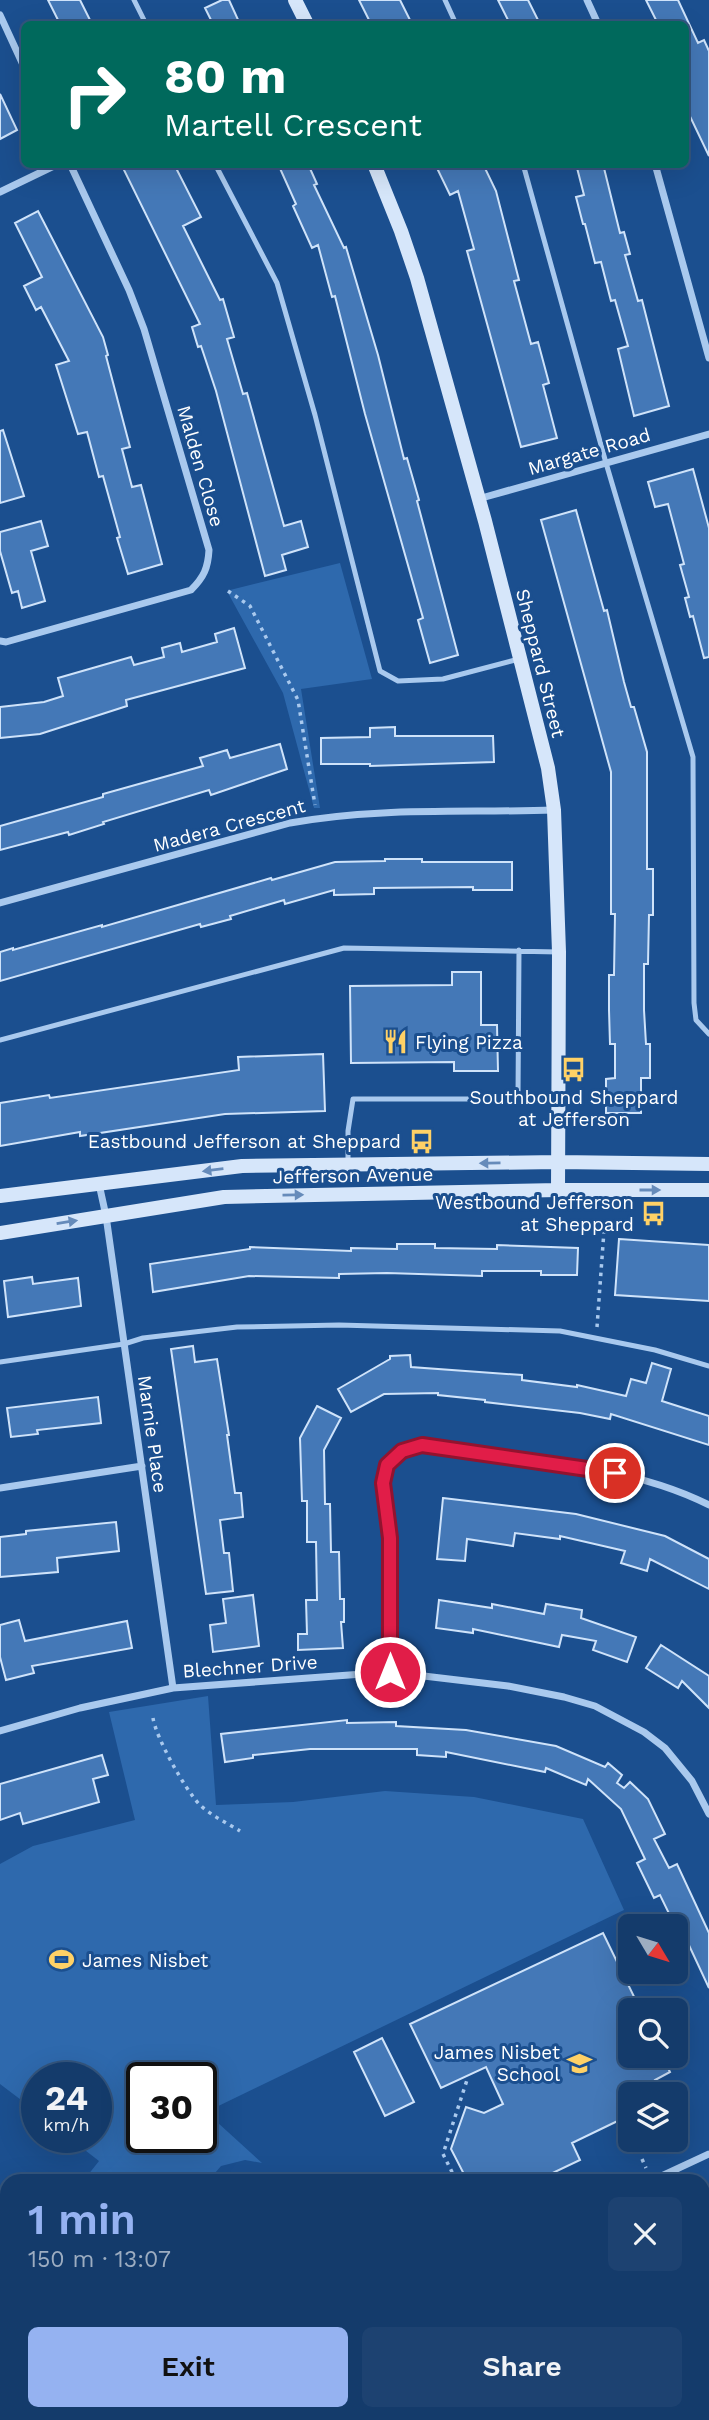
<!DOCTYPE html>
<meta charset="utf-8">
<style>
body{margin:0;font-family:"Work Sans",sans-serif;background:#1d4271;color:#f1f3f6;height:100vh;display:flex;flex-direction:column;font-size:26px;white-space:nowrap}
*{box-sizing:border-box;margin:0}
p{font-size:23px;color:#9dadc1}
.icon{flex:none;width:38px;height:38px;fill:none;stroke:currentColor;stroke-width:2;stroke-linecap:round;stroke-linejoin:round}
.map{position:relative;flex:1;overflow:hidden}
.panel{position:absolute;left:0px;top:2174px;width:710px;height:247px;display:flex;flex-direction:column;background:#143b6b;border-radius:21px 21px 0 0;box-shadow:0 7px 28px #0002,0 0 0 2px #33557e}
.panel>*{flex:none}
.top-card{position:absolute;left:21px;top:21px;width:668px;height:147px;border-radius:10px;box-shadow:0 7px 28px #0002,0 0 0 2px #33557e;background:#00695c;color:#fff;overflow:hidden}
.needle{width:46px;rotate:128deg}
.fabs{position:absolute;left:618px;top:1914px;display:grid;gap:14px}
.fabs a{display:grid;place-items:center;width:70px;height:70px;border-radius:10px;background:#143b6b;box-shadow:0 7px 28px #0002,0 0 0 2px #33557e;font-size:35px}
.speed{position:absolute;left:21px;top:2062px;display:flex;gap:14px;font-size:35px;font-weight:700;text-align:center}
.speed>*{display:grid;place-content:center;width:91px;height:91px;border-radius:50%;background:#143b6b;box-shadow:0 7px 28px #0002,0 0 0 2px #33557e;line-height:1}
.speed small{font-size:18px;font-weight:400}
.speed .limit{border:4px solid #111;border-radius:10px;background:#fff;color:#111}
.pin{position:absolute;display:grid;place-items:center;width:60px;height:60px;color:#fff;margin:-30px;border:4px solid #fff;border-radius:50%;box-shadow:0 2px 7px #0007}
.me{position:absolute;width:77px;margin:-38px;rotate:0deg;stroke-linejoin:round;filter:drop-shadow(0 0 5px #0008)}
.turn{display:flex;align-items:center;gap:24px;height:147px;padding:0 28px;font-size:32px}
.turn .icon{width:91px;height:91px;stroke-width:2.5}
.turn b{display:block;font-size:49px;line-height:60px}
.round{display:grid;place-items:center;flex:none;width:74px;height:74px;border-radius:10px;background:#1d4271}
.overview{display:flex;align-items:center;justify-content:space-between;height:119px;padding:0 28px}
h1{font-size:42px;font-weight:600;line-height:52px;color:#95b2f1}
.button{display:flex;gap:14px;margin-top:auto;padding:14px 28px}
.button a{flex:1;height:80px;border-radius:10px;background:#95b2f1;color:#111;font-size:28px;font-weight:600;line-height:80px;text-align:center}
.button a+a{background:#1d4271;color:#f1f3f6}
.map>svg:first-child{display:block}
.green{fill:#2e69ad;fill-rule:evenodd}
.building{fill:#4478b7;stroke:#cfe3fa;stroke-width:2}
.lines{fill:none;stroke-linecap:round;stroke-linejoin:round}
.path{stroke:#a9c9ee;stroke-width:3.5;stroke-dasharray:3.5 5;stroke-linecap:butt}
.lane{stroke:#a9c9ee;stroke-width:5}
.street{stroke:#a9c9ee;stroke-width:7}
.secondary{stroke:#d6e6fa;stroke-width:14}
.oneway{fill:#668bba}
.route-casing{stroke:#92132f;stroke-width:18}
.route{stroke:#e11d48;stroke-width:12}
.labels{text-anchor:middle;stroke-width:6;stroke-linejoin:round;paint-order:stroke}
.street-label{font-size:19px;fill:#fff;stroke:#1b4f8f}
.poi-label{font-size:19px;fill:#fff;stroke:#1b4f8f;text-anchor:end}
</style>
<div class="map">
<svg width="709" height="2420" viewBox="0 0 709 2420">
<rect width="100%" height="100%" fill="#1b4f8f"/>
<!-- green -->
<path class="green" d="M340,563l32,116 -71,10 19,119h-6l-31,-115 -55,-100 2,-3z
M208,1696l8,109 77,-3 92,-11 89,6 109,22 41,91 -418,202 56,51 -17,-3 -24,6 -12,14h-125l15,-19 -31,-24h28v-60h-59v35l-37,-28v-220l33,-18 102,-26 -26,-108zM142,2077h59v60h-59z"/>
<!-- building -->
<path class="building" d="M48,0h32l12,24h-32z
M222,0h7l11,24h-27l-8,-16z
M359,0h41l12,24h-41z
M498,0h30l12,24h-30z
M646,0h32l20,43 6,-3 5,11v105l-23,-48v-84h-28z
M0,94l17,36 -17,9z
M134,164h40l27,53 -18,9 37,74 3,-1 11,38 -7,2 16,55 4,-1 37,133 17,-5 7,26 -26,8 4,15 -21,6 -49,-185 -15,-45 -3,1 -6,-20 8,-3 -76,-154z
M278,164h30l9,20 -3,1 30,63 2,-1 32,108 26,104 3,-1 12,42 -2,1 41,154 -28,8 -12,-43 5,-2 -58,-204 -30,-118 -3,1 -14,-52 -6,3 -19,-42 3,-2z
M435,164h48l13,27 23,89 -5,1 17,63 7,-2 11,41 -6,2 14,53 -36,9 -54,-196 7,-2 -16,-58 -8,4z
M576,164h27l17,69 4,-1 6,22 -5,1 13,46 4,-1 27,106 -35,10 -16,-67 10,-3 -13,-46 -4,1 -10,-39 -6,1 -10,-39h-2l-7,-27 8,-2z
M38,211l65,126 5,18 -2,1 24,91 -8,2 10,38 9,-2 21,79 -34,10 -11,-36 3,-1 -17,-61 -4,1 -12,-45 -9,2 -22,-69 13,-4 -28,-54 -5,3 -12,-24 18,-9 -27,-54z
M3,430l21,66 -24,7v-72z
M693,469l16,59v129l-5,1 -11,-42 -3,1 -5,-19 4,-1 -9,-32 4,-1 -16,-60 -13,3 -7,-25z
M576,510l28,101 3,-1 17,72 7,25h3l13,45v117h6v46h-4l-1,49h-4v46l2,34h4v34h-9v35h-35v-34l9,-1v-34h-5l-1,-34v-35h5l1,-61h-4v-142l-70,-252z
M41,521l7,25 -17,5 14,50 -23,7 -4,-17 -6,2 -12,-42v-19z
M234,628l11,40 -119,32 1,6 -87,28 -40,4v-31l44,-5 19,-6 -5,-18 73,-21 3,8 30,-8 -2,-9 18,-5 2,9 35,-10 -2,-8z
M395,727v9h98l1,26 -124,4v-2h-49v-26l49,-1v-9z
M280,744l7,25 -76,26 -2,-5 -106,32 1,2 -35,11 -1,-3 -68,18v-24l103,-29v-3l100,-28 -3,-8 27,-8 3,8z
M385,859h37v3h90v28h-39v-3l-99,1v6l-40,1v-5l-49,14 -1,-4 -54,16 1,3 -30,8 -1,-3 -200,57v-29l13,-4v2l89,-25v2l169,-49 1,2 63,-18 50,-1z
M452,972h29v53h16l1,46h-44v-9l-103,1 -1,-77 102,-1z
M323,1054l2,57 -100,3 -145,22v-4l-80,14v-43l49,-8 1,3 189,-28 -1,-13z
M619,1239l90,6v56l-94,-6z
M397,1244h38v4l62,1v-4l81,3 -1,27h-36v-4h-59v5l-95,-3 -48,1v4l-90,-2 -96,16 -3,-28 100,-15v-2l101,4v-3l46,1z
M32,1277l1,7 45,-6 3,28 -73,11 -4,-36z
M193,1346l2,16 22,-3 12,76h-2l8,58h6l2,24 -23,3 4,33h5l4,38 -27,3 -35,-245z
M410,1355l1,12 111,8v5l55,7v-2l49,11 5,-17 15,4 6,-20 19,6 -9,32 47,15v29l-98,-31 -1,5 -30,-6 -95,-11v-2l-47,-5v-2l-54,1 -33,18 -13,-23 52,-30v-3z
M98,1397l3,26 -64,7 1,4 -27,3 -4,-29z
M317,1406l24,12 -17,32 1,54h5l1,48h8l1,47h4v23h-3l2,26 -45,2v-16h9l-1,-34h11l-1,-58h-9v-41h-5l-2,-63z
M443,1498l133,16 89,22 44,23v30l-59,-30 -3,12 -26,-8 4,-12 -65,-15v3l-45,-6 -2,13 -46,-7 -2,22 -28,-2z
M116,1522l3,29 -62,7 1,14 -58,5v-40l26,-3v-3z
M253,1595l6,51 -46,6 -3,-27 16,-2 -3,-24z
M439,1600l53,8v-4l52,10 2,-10 36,6 -1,8 55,19 -9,25 -34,-12 3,-9 -34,-6 -3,12 -86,-18v4l-37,-5z
M19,1620l6,21 102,-20 5,27 -100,18 2,7 -28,7 -6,-23v-32z
M661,1645l48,31v32l-27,-27 -4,7 -32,-20z
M347,1720v3l49,-1v4l70,4 90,16 49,21 3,-4 14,12 -5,8 7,5 6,-6 18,17 17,35 -11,5 15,29 8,-4 32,69v55l-22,-47 -4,1 -23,-47 -6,3 -17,-35 8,-4 -24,-50 -33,-30 -2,6 -40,-17 -1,4 -99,-20v5l-29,-2v-6h-107l-57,6v3l-28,4 -4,-28z
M102,1755l6,20 -15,4 6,23 -76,22 -3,-11 -20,7v-36z
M603,1933l38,78h-11v45h32l8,16 -15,8 3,7 -17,8h-11v20l-58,28 8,17 -42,20h-45l-3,-5 -12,5h-11l-16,-31 15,-42 18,6 19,-9 -17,-37 -45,21 -31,-64z
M382,2038l32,64 -29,14 -31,-64z"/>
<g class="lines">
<!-- path -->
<path class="path" d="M228,591l22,15 48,94 17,105
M597,1327l8,-110
M153,1718c3,20 32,71 46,86 11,11 28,19 41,27
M642,2159l4,9
M456,2180l-13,-26 24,-74"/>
<!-- lane -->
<path class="lane" d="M134,0l12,24
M445,0l11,24
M215,164l62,119 38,132 65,256 18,10 45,-2 76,-20
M523,164l83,299 87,294 1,246 2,17 13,14
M0,1040l344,-92 215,4
M518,1098l1,-148
M348,1164v-33l5,-32h205
M0,1362l124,-18 19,-6 94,-11 102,-2 221,6 95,19 54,16"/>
<!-- street -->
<path class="street" d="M587,0l11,24
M0,15l24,52
M655,164l54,194
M0,192l58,-28
M478,499l231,-65
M0,641l6,1 185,-52c13,-13 17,-22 18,-40l-65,-221 -15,-39 -59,-126
M0,903l290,-80c86,-16 176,-10 264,-13
M99,1184l7,32 67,472
M0,1488l142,-22
M390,1672v-134l-8,-55 5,-18 15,-14 20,-6c90,13 205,18 287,60
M0,1731l80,-23 93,-20 217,-16 118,14 56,11 31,9 49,26 21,16 27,33 17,33
M238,2180h11
M653,2180l56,-26
M704,2335l5,11
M32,2420l5,-7
M324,2420l6,-7
M696,2420l13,-8"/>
<!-- secondary -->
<path class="secondary" d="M295,0l12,24
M374,164l27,67 16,47 68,243 63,247 6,42 5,142 -1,238
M0,1196l242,-30 316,-4 151,2
M0,1233l224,-36 334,-7h151"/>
</g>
<!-- one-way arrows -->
<defs><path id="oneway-solid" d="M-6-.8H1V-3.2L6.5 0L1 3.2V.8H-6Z" transform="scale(1.75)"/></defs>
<g class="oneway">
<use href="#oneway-solid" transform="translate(490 1163) rotate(179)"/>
<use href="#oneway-solid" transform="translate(213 1170) rotate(173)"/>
<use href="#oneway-solid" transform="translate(650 1190)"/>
<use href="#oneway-solid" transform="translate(293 1195) rotate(-1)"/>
<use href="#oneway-solid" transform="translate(67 1222) rotate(-9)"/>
</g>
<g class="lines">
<defs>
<path id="route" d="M390,1672v-134l-7,-55 4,-18 15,-14 20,-6 193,28"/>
</defs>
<!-- route casing -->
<use href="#route" class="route-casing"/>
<!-- route -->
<use href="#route" class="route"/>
</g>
<!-- icons -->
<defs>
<symbol id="restaurant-bare" viewBox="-9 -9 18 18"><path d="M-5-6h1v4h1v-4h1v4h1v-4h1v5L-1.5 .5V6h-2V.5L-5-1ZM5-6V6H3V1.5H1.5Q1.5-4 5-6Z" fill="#ffd166" stroke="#1b4f8f" stroke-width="2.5" paint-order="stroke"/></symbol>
<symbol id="bus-bare" viewBox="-9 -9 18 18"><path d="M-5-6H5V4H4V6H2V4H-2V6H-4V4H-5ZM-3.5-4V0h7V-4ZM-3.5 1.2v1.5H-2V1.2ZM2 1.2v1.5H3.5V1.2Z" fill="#ffd166" stroke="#1b4f8f" stroke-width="2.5" paint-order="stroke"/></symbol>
<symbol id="stadium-bare" viewBox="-9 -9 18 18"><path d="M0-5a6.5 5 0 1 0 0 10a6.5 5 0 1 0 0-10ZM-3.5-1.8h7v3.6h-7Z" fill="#ffd166" stroke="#1b4f8f" stroke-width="2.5" paint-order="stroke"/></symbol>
<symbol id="school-bare" viewBox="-9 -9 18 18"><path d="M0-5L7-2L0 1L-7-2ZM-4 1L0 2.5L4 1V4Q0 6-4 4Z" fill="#ffd166" stroke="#1b4f8f" stroke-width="2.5" paint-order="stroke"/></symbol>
</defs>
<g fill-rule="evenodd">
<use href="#restaurant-bare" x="378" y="1024" width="35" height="35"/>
<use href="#bus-bare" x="556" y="1052" width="35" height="35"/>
<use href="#bus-bare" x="404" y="1124" width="35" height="35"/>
<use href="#bus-bare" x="636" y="1196" width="35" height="35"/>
<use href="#stadium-bare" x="44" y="1942" width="35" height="35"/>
<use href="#school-bare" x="562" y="2046" width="35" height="35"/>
</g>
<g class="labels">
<!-- street labels -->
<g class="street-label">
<text transform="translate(589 451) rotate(-16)" y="7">Margate Road</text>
<text transform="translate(201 466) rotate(74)" y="7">Malden Close</text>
<text transform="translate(541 663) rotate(76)" y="7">Sheppard Street</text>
<text transform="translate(229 825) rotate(-15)" y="7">Madera Crescent</text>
<text transform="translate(353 1175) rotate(-1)" y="7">Jefferson Avenue</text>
<text transform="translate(153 1434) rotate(82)" y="7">Marnie Place</text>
<text transform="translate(250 1666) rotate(-4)" y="7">Blechner Drive</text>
</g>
<!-- poi labels -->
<g class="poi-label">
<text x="415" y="1049" text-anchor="start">Flying Pizza</text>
<text x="574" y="1104" text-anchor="middle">Southbound Sheppard<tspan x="574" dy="22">at Jefferson</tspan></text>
<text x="401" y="1148">Eastbound Jefferson at Sheppard</text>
<text x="634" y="1209">Westbound Jefferson<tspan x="634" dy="22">at Sheppard</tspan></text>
<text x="82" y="1967" text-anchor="start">James Nisbet</text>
<text x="560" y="2059">James Nisbet<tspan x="560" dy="22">School</tspan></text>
</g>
</g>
</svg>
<div class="fabs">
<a><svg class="needle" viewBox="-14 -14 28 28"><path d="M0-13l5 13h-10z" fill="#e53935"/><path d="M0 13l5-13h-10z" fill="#9dadc1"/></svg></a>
<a><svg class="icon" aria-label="search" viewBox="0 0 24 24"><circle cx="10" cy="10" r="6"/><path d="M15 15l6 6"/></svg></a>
<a><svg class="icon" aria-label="layers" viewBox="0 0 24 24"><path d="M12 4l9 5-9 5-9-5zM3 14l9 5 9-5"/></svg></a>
</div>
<div class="speed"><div>24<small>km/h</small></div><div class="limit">30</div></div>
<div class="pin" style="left:615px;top:1473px;background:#d93025"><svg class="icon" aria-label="arrive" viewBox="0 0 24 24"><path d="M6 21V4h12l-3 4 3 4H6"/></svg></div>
<svg class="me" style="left:390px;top:1672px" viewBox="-20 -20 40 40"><circle r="17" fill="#e11d48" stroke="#fff" stroke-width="3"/><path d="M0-11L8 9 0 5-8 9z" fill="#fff"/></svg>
<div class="top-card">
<div class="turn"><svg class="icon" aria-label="right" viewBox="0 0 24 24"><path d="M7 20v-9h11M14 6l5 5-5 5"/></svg><div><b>80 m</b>Martell Crescent</div></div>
</div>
<section class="panel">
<div class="overview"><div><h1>1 min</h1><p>150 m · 13:07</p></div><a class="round"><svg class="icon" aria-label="close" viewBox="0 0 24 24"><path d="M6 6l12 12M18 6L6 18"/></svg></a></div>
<div class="button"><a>Exit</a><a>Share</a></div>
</section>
</div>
